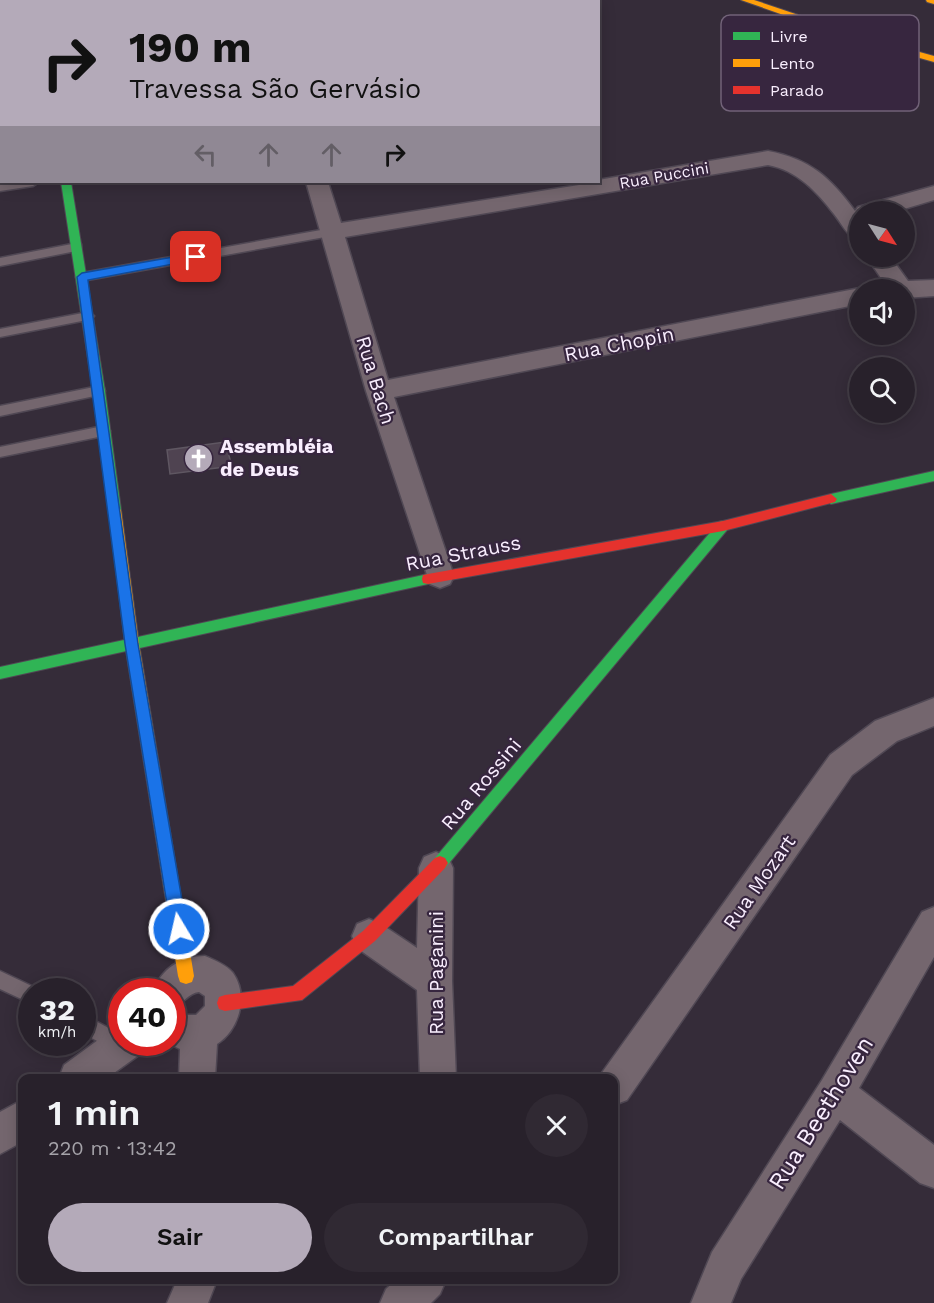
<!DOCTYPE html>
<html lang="pt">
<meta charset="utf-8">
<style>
body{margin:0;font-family:"Work Sans",sans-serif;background:#302933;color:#f1f3f6;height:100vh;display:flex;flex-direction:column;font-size:22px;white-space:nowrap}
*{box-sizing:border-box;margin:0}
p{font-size:20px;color:#a5a3a9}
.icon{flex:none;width:33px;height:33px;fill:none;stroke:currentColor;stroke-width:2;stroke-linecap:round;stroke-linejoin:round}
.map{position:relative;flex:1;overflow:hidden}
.drawer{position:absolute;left:18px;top:1074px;width:600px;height:210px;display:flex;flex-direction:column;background:#28212b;border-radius:12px;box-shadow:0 3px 15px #0003,0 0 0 2px #443e47}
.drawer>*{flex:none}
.banner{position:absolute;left:0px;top:0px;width:600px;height:183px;box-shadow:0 3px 15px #0003,0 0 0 2px #443e47;background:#b4aab9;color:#111;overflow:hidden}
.needle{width:39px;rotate:126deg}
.buttons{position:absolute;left:849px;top:201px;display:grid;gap:12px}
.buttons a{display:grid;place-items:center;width:66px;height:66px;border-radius:50%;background:#28212b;box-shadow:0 3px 15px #0003,0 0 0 2px #443e47;font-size:30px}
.speed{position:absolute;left:18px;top:978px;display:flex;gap:12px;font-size:30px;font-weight:700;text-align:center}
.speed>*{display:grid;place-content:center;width:78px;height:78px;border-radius:50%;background:#28212b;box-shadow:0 3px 15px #0003,0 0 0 2px #443e47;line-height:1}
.speed small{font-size:15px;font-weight:400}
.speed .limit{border:9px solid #d22;background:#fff;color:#111}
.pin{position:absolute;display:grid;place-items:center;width:51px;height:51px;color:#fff;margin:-26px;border-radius:12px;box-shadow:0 3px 9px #0006}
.me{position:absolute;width:66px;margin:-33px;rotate:351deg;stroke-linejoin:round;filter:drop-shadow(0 0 4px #0008)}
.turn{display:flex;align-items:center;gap:21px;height:126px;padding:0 30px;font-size:27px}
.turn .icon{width:78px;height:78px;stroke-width:2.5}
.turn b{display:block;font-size:42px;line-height:51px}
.lanes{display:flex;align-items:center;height:57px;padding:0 30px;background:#0003;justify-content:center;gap:30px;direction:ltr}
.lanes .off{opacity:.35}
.round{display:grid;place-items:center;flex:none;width:63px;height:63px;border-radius:32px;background:#302933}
.overview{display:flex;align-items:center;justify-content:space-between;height:102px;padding:0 30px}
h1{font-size:36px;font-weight:600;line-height:45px}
.cta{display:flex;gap:12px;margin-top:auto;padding:12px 30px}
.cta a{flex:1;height:69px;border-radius:36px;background:#b4aab9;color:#111;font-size:24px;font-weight:600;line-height:69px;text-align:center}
.cta a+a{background:#302933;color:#f1f3f6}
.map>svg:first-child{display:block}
.building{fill:#4f4351;stroke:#5f5762;stroke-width:1.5}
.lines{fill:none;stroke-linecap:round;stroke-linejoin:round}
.lane-casing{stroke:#504854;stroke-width:3}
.street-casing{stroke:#504854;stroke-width:3}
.fast-casing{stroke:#504854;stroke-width:2}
.slow-casing{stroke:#504854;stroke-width:2}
.jam-casing{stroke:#504854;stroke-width:2}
.lane{fill:#74666e;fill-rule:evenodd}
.street{fill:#74666e;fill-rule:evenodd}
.fast{fill:#30b455;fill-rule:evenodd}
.slow{fill:#ff9f0a;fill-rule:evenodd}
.jam{fill:#e5322d;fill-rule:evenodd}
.route{fill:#1a73e8;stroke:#114b97;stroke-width:1.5}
.labels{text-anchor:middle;stroke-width:4.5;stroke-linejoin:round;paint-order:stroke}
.far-street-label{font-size:16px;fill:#f9eefe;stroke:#37263f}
.street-label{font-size:20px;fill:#f9eefe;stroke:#37263f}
.poi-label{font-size:20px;font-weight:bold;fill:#f9eefe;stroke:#37263f;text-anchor:start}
.near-street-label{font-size:24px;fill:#f9eefe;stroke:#37263f}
.key{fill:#37263f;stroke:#716278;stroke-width:1.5}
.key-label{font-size:16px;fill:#f9eefe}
</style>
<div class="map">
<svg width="934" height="1303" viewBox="0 0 934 1303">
<rect width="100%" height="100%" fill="#352c39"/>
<!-- building -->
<path class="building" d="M225,442l7,24 -62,8 -3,-24z"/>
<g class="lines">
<defs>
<path id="lane" d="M0,76h2l-2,7z
M0,137h2v6h-2z
M13,182h26l-6,4 -33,5v-8z
M332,228l6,4 -2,3 -254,46 -6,-4 6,-4z
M77,243l4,1v6l-81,16v-8z
M88,312l6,4 -2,3 -92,18v-8z
M99,386l5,2 1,3 -1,3 -104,22v-10z
M103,426l5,1 2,4 -2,4 -108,22v-10z
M0,971l38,18 1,3h-7v12l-32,-15z
M82,1014l40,21v7h8l-2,9 -6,3 -40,-21z"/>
<path id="street" d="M33,0h20v2h-20z
M431,0h27l-28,2z
M768,151c42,8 62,26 87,60l3,-4 76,-21v14l-40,12h-34v28c-13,-3 -18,-16 -26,-26 -17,-22 -37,-44 -66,-49l-423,72 43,143 472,-92 6,2h-6v14l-466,93 60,179 -4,8 -10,4 -10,-4 -64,-193 -60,-209h22l13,41 257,-41v-2z
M866,256h24l18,25 26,-1v16l-30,2v-8h-23l4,-6z
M934,698v28l-37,15 -45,34 -225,325 -13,5v-27h-15l2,-4 229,-319 45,-34z
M436,852l12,5 5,11 -1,113 4,97h-36l-3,-88 -60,-42 -5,-12 5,-12 12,-5 12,5 36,24 2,-80 5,-11z
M934,907v50l-75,131 75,57v43l-14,-5 -80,-63 -99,159 -10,24h-40l21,-51 110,-172 100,-168z
M205,956c9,4 22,9 28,17 16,23 6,57 -16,71l-2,34h-36l1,-29 -15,-7h7v-33l14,6h10l9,-9v-10l-6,-4c-11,1 -16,12 -27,17v-17h-20c10,-23 28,-36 53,-36z
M122,1026v16h22l-5,13 -32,23h-48l5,-13 49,-36z
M22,1100v42l-22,12v-42z
M177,1280h40l-9,23h-41z
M396,1280h50l-6,14 -9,9h-51l6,-14z"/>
<path id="fast" d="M61,182h10l34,209 16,119 -6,5 -6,-5 -16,-119z
M934,471v10l-103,23 -6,-5 6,-5z
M723,521l6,5 -2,4 -282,338 -5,2 -5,-2 -3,-5 3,-5 284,-336z
M428,574l5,1 1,4 -1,4 -5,1 -428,95v-12z"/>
<path id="slow" d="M741,0h13l104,35 76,21v6l-82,-23z
M926,0h8v4l-7,-2z
M115,505l6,5 18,134 55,332 -2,6 -6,2 -6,-2 -2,-6 -53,-332 -16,-134z"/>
<path id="jam" d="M831,494l6,5 -2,3 -112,29 -295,53 -5,-1 -1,-4 1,-4 5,-1 295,-53z
M440,856l5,2 3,5 -3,5 -70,73 -73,59 -77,11 -6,-2 -2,-6 2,-6 6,-2 68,-9 70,-55 72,-73z"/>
</defs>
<!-- lane casing -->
<use href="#lane" class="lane-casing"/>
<!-- street casing -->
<use href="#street" class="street-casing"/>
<!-- fast casing -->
<use href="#fast" class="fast-casing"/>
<!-- slow casing -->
<use href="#slow" class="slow-casing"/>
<!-- jam casing -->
<use href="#jam" class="jam-casing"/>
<!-- lane -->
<use href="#lane" class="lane"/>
<!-- street -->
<use href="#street" class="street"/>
<!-- fast -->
<use href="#fast" class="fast"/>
<!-- slow -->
<use href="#slow" class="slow"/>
<!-- jam -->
<use href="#jam" class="jam"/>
</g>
<!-- route -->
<path class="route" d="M196,253l4,1v5l-112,21 50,364 49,285 -3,6 -5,2 -6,-2 -2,-6 -46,-285 -48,-367 5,-4z"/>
<!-- icons -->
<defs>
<symbol id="church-disc" viewBox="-11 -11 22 22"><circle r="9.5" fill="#b4aab9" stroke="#37263f"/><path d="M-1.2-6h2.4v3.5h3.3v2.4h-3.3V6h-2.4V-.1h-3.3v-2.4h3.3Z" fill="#fff"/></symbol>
</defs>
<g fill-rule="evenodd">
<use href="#church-disc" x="182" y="442" width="33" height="33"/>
</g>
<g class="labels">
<!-- far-street labels -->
<g class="far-street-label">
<text transform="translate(664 175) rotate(-10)" y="6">Rua Puccini</text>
</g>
<!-- street labels -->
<g class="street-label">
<text transform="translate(619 344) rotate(-11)" y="7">Rua Chopin</text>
<text transform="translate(376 380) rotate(73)" y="7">Rua Bach</text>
<text transform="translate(463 553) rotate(-11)" y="7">Rua Strauss</text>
<text transform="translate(481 784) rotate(-50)" y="7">Rua Rossini</text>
<text transform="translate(759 882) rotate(-55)" y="7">Rua Mozart</text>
<text transform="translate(436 973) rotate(-90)" y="7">Rua Paganini</text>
</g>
<!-- poi labels -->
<g class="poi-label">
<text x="220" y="453">Assembléia<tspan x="220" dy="23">de Deus</tspan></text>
</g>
<!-- near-street labels -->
<g class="near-street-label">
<text transform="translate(821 1113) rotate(-58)" y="8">Rua Beethoven</text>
</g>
</g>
<!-- legend -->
<rect x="721" y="15" width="198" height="96" rx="9" class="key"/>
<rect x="733" y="32" width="27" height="8" fill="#30b455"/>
<rect x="733" y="59" width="27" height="8" fill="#ff9f0a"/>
<rect x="733" y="86" width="27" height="8" fill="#e5322d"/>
<g class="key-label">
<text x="770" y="42">Livre</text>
<text x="770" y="69">Lento</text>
<text x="770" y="96">Parado</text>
</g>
</svg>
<div class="buttons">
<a><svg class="needle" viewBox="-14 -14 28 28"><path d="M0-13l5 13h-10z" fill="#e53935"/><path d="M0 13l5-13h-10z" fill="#a5a3a9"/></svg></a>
<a><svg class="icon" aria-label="sound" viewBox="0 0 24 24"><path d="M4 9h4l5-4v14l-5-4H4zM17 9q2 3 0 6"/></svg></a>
<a><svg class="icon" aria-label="search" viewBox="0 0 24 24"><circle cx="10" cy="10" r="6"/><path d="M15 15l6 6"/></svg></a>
</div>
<div class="speed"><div>32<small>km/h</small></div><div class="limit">40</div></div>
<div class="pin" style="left:196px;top:257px;background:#d93025"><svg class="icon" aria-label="arrive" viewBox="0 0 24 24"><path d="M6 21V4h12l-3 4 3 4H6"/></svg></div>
<svg class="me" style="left:179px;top:929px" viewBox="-20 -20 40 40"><circle r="17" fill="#1a73e8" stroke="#fff" stroke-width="3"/><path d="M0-11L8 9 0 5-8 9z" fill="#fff"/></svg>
<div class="banner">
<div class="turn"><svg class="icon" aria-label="right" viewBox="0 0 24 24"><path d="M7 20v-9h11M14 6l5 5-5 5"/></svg><div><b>190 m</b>Travessa São Gervásio</div></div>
<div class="lanes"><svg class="icon off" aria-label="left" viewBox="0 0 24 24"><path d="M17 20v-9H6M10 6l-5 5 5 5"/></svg><svg class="icon off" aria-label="ahead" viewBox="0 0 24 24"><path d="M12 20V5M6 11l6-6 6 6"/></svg><svg class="icon off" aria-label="ahead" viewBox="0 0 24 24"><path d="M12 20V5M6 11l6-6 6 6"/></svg><svg class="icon" aria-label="right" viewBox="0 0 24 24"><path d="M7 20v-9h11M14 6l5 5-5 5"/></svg></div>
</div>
<section class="drawer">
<div class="overview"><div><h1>1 min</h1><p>220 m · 13:42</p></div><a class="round"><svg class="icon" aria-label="close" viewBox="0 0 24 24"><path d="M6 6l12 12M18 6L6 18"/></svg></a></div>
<div class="cta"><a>Sair</a><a>Compartilhar</a></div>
</section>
</div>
